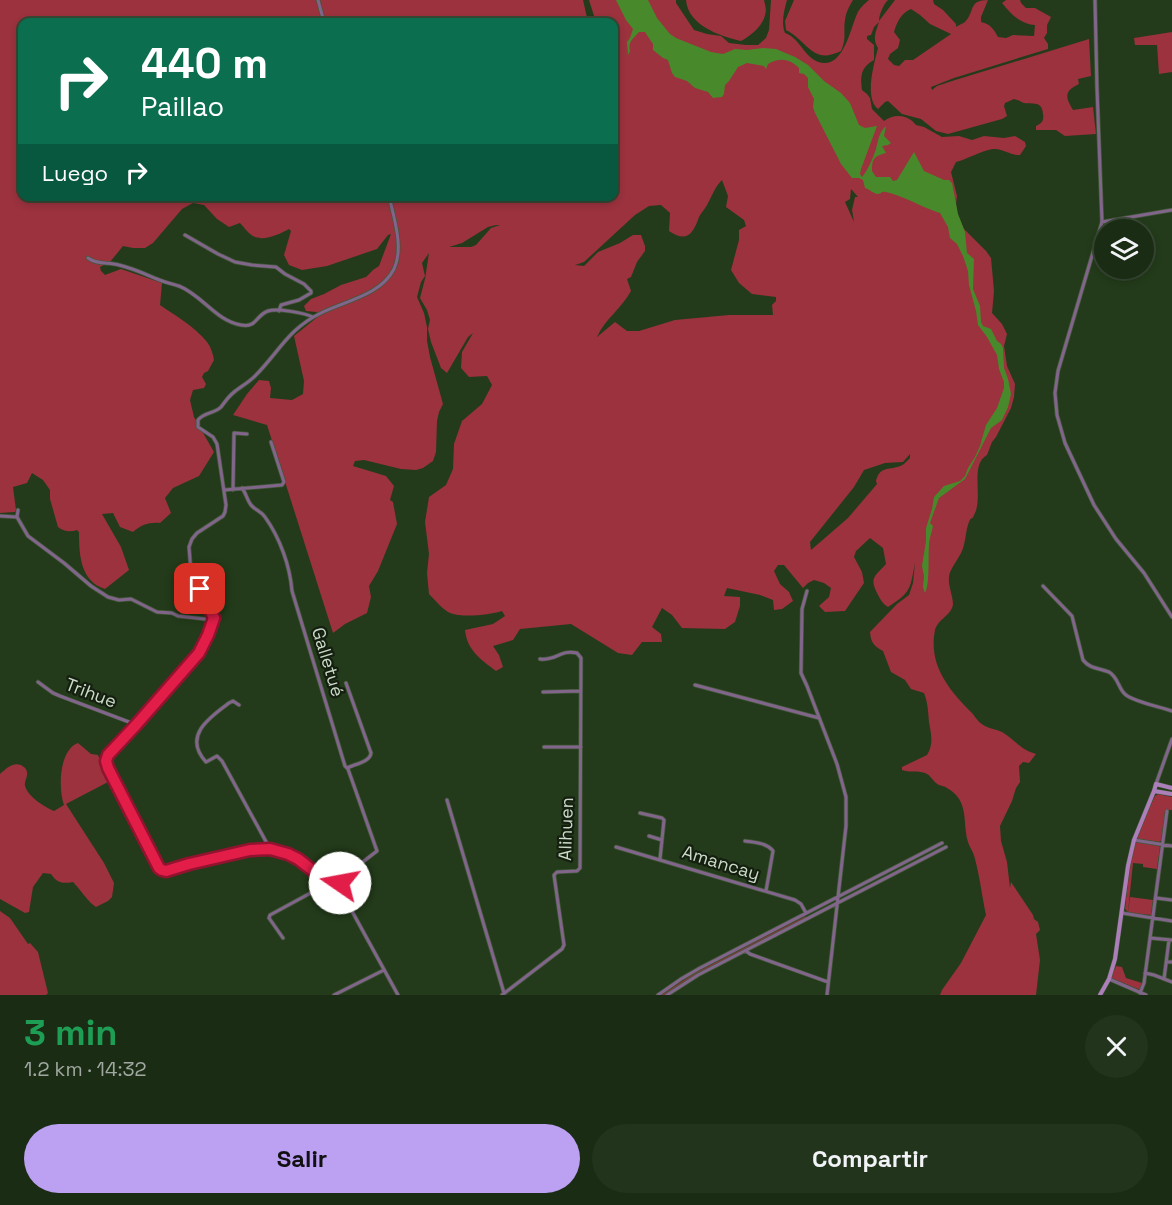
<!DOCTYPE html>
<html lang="es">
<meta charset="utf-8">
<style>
body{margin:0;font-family:"Space Grotesk",sans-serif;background:#23341d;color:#f1f3f6;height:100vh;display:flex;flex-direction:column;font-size:22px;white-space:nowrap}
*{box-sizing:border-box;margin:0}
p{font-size:20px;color:#9fa7a0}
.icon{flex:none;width:33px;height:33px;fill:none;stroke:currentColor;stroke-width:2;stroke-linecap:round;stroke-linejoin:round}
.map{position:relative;height:995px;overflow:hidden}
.panel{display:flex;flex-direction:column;background:#1a2c14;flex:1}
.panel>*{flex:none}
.hud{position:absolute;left:18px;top:18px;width:600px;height:183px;border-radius:12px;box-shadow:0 3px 9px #0003,0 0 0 2px #384834;background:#0b6e4f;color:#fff;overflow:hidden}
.tools{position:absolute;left:1094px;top:219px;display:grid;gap:12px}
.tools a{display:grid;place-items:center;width:60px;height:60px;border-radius:50%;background:#1a2c14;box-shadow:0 3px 9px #0003,0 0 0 2px #384834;font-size:30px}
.pin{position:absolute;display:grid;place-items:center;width:51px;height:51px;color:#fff;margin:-26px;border-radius:12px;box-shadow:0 3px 9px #0006}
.me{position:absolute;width:66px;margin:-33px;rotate:282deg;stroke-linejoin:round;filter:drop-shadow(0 0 4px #0008)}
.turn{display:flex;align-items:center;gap:21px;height:126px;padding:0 24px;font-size:27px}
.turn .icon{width:78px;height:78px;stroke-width:2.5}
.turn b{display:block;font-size:42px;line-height:51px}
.then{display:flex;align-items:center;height:57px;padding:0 24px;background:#0003;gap:12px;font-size:22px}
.round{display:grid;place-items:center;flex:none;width:63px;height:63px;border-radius:32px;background:#23341d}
.head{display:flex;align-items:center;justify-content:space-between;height:102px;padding:0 24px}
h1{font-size:36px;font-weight:800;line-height:45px;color:#1e9e55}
.cta{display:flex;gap:12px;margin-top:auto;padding:12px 24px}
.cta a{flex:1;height:69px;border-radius:36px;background:#bca0f2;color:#111;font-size:24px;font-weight:800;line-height:69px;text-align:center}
.cta a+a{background:#23341d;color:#f1f3f6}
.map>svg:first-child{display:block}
.green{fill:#9b323e;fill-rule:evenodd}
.water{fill:#488a2b}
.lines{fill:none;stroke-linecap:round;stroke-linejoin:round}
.minor-casing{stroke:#415839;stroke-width:4.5}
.tertiary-casing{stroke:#415839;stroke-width:4.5}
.secondary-casing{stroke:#415839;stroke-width:5}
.minor{stroke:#81658a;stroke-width:3}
.tertiary{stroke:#81658a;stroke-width:3}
.secondary{stroke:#ac7fbb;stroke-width:4}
.route-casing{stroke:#92132f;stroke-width:15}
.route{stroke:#e11d48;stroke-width:10}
.labels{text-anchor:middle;stroke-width:4.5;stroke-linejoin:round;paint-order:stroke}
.street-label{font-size:18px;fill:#cbdac7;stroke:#141f10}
</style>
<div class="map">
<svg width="1172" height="995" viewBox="0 0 1172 995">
<rect width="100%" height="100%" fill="#233b1a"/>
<!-- green -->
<path class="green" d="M0,0h583l5,22h-566v174h514v3l2,-3h76v-174h-18l-7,-22h87v3l18,27 13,4 14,2 8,7 17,2h12l8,-7 3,-8 2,-30h16c-3,10 -6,24 -2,33 14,5 18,21 31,28 27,12 34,-32 41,-47 2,-5 7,-10 12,-14h19c-5,5 -9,15 -9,21l16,-21h38l1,4 9,6 13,14v3c1,-1 8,-4 9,-5 10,-10 3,-22 23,-22l-7,17v5c10,2 13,8 17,15l8,1 7,-3 21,1 1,-11c-15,-1 -24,-11 -33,-22l4,-3h14l1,3 5,5h9l16,9 -4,8v8l-3,5 4,6v5l-94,29 -23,9 1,3 5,-4 15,-5 137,-42 2,37 -13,3 1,5c-15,7 -14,13 -6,26l20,-3 3,27 -31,2 -9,-6h-20v-4c6,-3 8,-5 7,-12 -1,-14 -10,-9 -19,-11 -3,-1 -6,-3 -10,-4l-9,4 -1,3 3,10 -5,3 -54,15 -12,-3 -15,-12 -19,-5 -14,-13 -3,1 -7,7c-14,-11 -4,-45 0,-61 -6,-9 -2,-17 1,-26l-5,5 -3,8 -4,1v3l7,6v15c-13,7 -14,16 -12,30l5,4 3,4 2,11 12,12c11,-8 24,-6 32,4l8,2 18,10 17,-1 13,4 12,-4 20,2 11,-2 10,6 1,4 -6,9c-9,1 -17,-7 -27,-6 -13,2 -25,10 -37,13l-5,10 6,24 -1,8 1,9 7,16 22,22 5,7 3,33 -2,22 10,11 5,10 -3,12 3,20 8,18 -1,13 -3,11 -15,29 -4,5 -5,13c-18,10 -3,43 -13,60 -3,7 -2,0 -5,7 -4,10 -3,22 -8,31 -3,6 -12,18 -12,24 -1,9 4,19 4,27 -1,11 -15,15 -18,26 -7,35 14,60 37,83 4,5 7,10 13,13 5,3 11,3 17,6 9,5 16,14 26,19 2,1 5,2 8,3l-7,9 -6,-1 -4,4 1,16 -4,6 -4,13 -12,25 1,15 6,21 3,26 1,-6 22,33 1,4 4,3 2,8 -4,4 4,26 -4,35h-96l2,-5 19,-27 25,-48c-4,-19 -6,-37 -11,-56 -1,-6 -5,-11 -7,-17 -6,-20 2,-41 -21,-54 -2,-2 -6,-2 -8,-3 -6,-3 -8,-10 -14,-12 -8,-3 -16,0 -23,-3v-3l25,-12c7,-11 4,-21 2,-33 -1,-11 -1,-19 -5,-29l-13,-4 -6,-9 -14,-8 -8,-21c-9,-5 -12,-8 -13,-19l27,-28 12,-9 4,-12 2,-20c-5,25 -3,29 -27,44 -6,-4 -7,-7 -10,-12 -9,-17 -4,-18 8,-31l-3,-16 -13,-10 -14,13 -2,6 8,15 2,11 -19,28 -20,1 -6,-6 10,-9 2,-9 -7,-5 -10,-3 -6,3 -5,5 -19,-23h-6l-4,6 6,13 9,8 4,9 -11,8 -8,1 -1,-10 -13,-5 -33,-7 -3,8 16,1v9l-5,16 -10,7 -43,-1 -10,-13 -10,-7 -10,19 9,7 1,8h-20l-10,13 -14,-2 -47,-29 -51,5 -7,11 -20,6 6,9 4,12 -7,4c-16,-12 -29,-21 -31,-41l28,-6 12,-8 -3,-5c-13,4 -39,7 -52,2 -7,-3 -15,-13 -21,-19l-2,-21 2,-19 -4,-32 4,-25 17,-12 7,-16 1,-25 8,-23 20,-17 10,-19 -5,-9 -18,1 -8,-9 1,-16 11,-19 -5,4 -21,36 -6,-5 -10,-26 -3,-13 2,-9 -3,-10 -7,-12 5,-19 4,-26 -7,10 3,13 -4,6 -4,15 7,16 3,14v14l3,16 13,47 -4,8 -2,9 -1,31 -3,9 -10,7 -7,2 -15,-1 -37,-9 -9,1 -2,5 33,10 8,10 -4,14 3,2 4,22 -19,47 -9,15 2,11 -4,16 -22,11 -12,9 -66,-208 -34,-10 14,-21 12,-14 10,1 2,7 -1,10 22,2 11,-6 1,-13 -10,-45 26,-21 -4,-3 -10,-1 -2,-5 7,-7 13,-5 17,-9 25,-8 7,-7 6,-4 12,-32 -3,1 -11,14 -50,17 -25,4 -13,-5 -5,-10 7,-24 -2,-2c-9,5 -24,12 -34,8 -6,-2 -11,-10 -15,-14l-11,4 -12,-8 -13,-14 -11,-2 -11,6 -29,34 -8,5h-12l-10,-2 -13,16 -10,5 1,4 4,4 16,-6 41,14 -2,22c16,11 35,22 47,37 4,5 6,12 7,18l-6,11 -4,2 -2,4 4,7 -2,4 -11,2 -3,10 4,17 20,35 -15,24 -26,12 -8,10 6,15 -11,10c-11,-1 -19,2 -27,9l-13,-5 -7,-14 -11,1 19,33 8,23 -24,19c-25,-8 -26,-35 -26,-57l-2,-2c-6,2 -13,2 -19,-3l-8,-28v-9l-7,-10 -11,-7 -5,10 -14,4 3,23 -1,2 -15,1zM911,9l9,6 10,9 21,10 -38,26h-8l-6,6 -5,-1 -6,-6 2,-5 8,-6 2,-8 -6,-8c3,-10 7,-19 17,-23zM722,180l6,16 -2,11 18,13 2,6 -7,4v10l-8,30 8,13 13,11 24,3v4l-4,4 1,10h-44l-54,5 -36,11h-12l-12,-9 -18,15c8,-18 25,-29 34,-46l-4,-12 4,-2 6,-15 8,-11v-5l-4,-11h-8l-13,8 -22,9 -14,14 -9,-1 9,-3 51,-47 14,-9 12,-1 9,8 -1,18c18,12 24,3 30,-14 2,-4 6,-8 8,-12 5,-9 8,-18 15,-25zM851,189l7,8h-3l-3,13 2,12 -9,-20 5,-3zM496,225h4l-9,3 -15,17 -5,2h-22l13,-4 26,-16zM910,454v4c-4,4 -7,8 -13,9 -11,3 -17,0 -21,14l1,3 -29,34 -37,32 -1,-8 44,-55 10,-17 21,-7 18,-1z
M686,0h78c1,5 3,10 1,15 -2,11 -15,21 -24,26 -22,-5 -53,-16 -55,-41z
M794,0h59c-4,7 -7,12 -8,20 -2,13 2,17 -4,31 -29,14 -32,-9 -55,-21l-1,-9z
M1172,32v40l-13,2 -2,-29h-22l-1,-7z
M78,743l13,11 7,1 10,27 -42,22 38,59 10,20 -2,14 -4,4 -12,6c-7,-4 -16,-18 -23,-25 -10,2 -16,1 -22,-8l-8,-1 -10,14 -4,25 -4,1 -25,-14v-125c6,-5 12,-12 21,-9 3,2 5,3 6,7 1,5 -3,9 -2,14 3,11 20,21 29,25l10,-6c-6,-17 -5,-55 14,-62z
M1158,794l14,3v13h-5l-6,31 -2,1 -21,-3 -1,-1 4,-12 14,-30z
M1138,842l20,3 2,2 -3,22 -14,-2v-3l-10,-1 -5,49 -3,-3 5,-46 4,-20z
M1130,897l23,3 -2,15 -23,-2z
M0,911l10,7 18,26 2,-1 8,9 10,41 -2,2h-46z
M806,916l-1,2 -110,57 -30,20h-4l34,-22z
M1116,966l6,1 4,11 16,5 -2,6h-2l-27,-11z"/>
<!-- water -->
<path class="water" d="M616,0h32l9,18 13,16 6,4 35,14 12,2 12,-5 12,1 16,-2 13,1 19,8 13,8 16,16 17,12 9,10 9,22 6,3 12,-2 -16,43 -1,5 2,3c6,-7 11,-19 14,-28 2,-8 3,-17 10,-23l-2,10 7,7 -3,2 -6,1 4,7c-12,3 -14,6 -14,18l4,6h14l3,4 4,-1 17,-28 10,19 20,9h5l3,3 6,31 7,18 2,21 7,6 -1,30 7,17 1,16 2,4 8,3 6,12 4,3 2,4 1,20 4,11 3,15 -3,13 -6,13 -11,8 -26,51 -26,19 -9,25 3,3c-1,6 -4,13 -4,19 -1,11 1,40 -4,48l-2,-6 1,-11 -2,-10 4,-25v-13l6,-19 2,-12 10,-11 16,-5 5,-5 3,-8 7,-11 5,-11 6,-21 11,-17 7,-20v-6l-5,-13 -2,-14 -10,-18 -9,-12 -2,-14 -7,-26 -1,-14 -5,-15 -6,-12 -7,-6 -2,-11 -8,-14c-16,-5 -29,-13 -44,-18 -4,-1 -10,-4 -14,-3 -1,1 -3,2 -4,2 -4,0 -9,-5 -13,-6l-2,-8 -4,-2h-7l-11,-14 -26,-51 -2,-6 1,-8 -6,-12v-9l-4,-4 -5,-1v-5c-9,-9 -19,-11 -31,-4l-2,5 -2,-3 -17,-3 -9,4 -9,14 -4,4 -1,9 -2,3 -9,1 -5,-6 -13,-4 -8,-7 -12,-4 -3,-4 -4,-13 -5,-2 -10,-8v-6l-8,-12h-6c-6,7 -11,9 -9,19l-2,4 -1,-13 3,-4 3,-9 -7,-9z"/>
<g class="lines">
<defs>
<path id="minor" d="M318,0l6,22
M1095,0l2,88 5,134
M389,196c5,22 15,52 5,73 -13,26 -49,32 -73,44 -33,16 -42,39 -66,63 -7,7 -15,11 -22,17 -5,4 -8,9 -12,14 -7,7 -17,5 -23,13v7l15,10 4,7 9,61 -1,7 -2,4 -26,17 -5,6 -3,8 2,25 9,17 14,31 -15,33 -62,72 -29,30 -2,6 2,7 53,102 5,1 39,-11 50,-11 20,1 23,9 44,34 56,102
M185,235l33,19 17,8 17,3 24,2 9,7 19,10 7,7v2l-12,7 -18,5 -2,6
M88,258c9,7 20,4 31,7 13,3 26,9 38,14 7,3 15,5 22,7 23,9 37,35 62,39 16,3 15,-10 27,-14 9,-3 37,2 45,6
M242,488c4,5 5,12 9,17 4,5 10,6 14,12 15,21 25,49 27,74l53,175 3,3 29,82 -35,27 -2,4 2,9
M224,490l58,-5 2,-3 -13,-40
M233,490l1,-57 13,1
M0,516l17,1 11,19 36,27 27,23 17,11 11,3 12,-1 26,13 15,1 6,3 36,4
M17,517l1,-7
M1043,586l29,30 11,44c7,9 16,8 26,12 10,6 9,17 17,23 9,7 35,12 46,16
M807,591l-5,18 -1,64 6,13 30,78 9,33v29l-19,169
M38,682l15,11 7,3 77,29
M346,683l25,70c-1,9 -16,11 -24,15
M695,685l124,33
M543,692l38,-1
M239,705l-6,-4 -4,2c-19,14 -47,33 -23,59l11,-6 5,5 48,88
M544,747h37
M447,800l57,193
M640,813l22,5 2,2 -4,39
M649,836l13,4
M1134,840l38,6
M745,841c9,1 22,2 28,10l-7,40
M616,847l179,53 6,4 5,9
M1156,898l16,2
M1122,913l50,8
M283,938l-14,-20 1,-3 59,-32
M1150,938l22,2
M746,951l4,3 78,28
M1166,962h6
M1145,973l9,2 18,7
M1164,979l5,-39
M1140,993l4,-10 23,-172
M334,995l50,-25
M502,995l60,-46 2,-4 -10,-70 3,-3 20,-1 3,-3 1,-210 -4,-5c-17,-4 -20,8 -37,6
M658,995l23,-16 19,-11 242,-125
M667,995l31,-20 248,-128"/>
<path id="tertiary" d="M1172,210l-70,12 -44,149 -3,22 2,22 8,28 29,62 22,34 28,34 28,44
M1156,784l16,-45
M1109,979l37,16"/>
<path id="secondary" d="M1154,791l18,3
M1100,995l9,-16 6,-20 13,-93 6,-26 20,-49 2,-7 16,4"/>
</defs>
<!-- minor casing -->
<use href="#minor" class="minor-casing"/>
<!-- tertiary casing -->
<use href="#tertiary" class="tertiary-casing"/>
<!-- secondary casing -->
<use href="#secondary" class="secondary-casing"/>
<!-- minor -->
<use href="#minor" class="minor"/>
<!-- tertiary -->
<use href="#tertiary" class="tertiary"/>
<!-- secondary -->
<use href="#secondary" class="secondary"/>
</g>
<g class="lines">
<defs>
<path id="route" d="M200,589l14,29 -6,17 -9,18 -63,72 -28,30 -2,6 2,7 51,100 3,2 4,1 23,-7 61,-14 20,-1 18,5 10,5 44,34 -2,-10"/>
</defs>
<!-- route casing -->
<use href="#route" class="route-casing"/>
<!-- route -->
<use href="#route" class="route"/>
</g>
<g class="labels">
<!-- street labels -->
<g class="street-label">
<text transform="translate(328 662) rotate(73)" y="6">Galletué</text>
<text transform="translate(91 693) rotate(21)" y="6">Trihue</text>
<text transform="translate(566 829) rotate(-88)" y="6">Alihuen</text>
<text transform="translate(721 863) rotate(17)" y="6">Amancay</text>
</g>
</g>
</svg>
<div class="tools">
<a><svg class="icon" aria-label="layers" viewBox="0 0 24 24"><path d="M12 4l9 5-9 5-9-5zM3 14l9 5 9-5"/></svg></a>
</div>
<div class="pin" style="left:200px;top:589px;background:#d93025"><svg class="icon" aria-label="arrive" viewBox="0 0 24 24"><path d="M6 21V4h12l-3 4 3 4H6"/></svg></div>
<svg class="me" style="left:340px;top:883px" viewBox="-20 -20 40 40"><circle r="19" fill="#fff"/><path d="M0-13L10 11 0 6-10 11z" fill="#e11d48"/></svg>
<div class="hud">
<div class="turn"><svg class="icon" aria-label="right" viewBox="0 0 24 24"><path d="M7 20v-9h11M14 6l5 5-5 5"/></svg><div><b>440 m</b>Paillao</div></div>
<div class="then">Luego<svg class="icon" aria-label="right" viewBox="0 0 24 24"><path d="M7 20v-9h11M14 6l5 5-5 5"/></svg></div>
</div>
</div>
<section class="panel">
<div class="head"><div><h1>3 min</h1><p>1.2 km · 14:32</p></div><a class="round"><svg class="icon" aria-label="close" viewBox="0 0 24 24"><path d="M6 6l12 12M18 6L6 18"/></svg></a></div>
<div class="cta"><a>Salir</a><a>Compartir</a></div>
</section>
